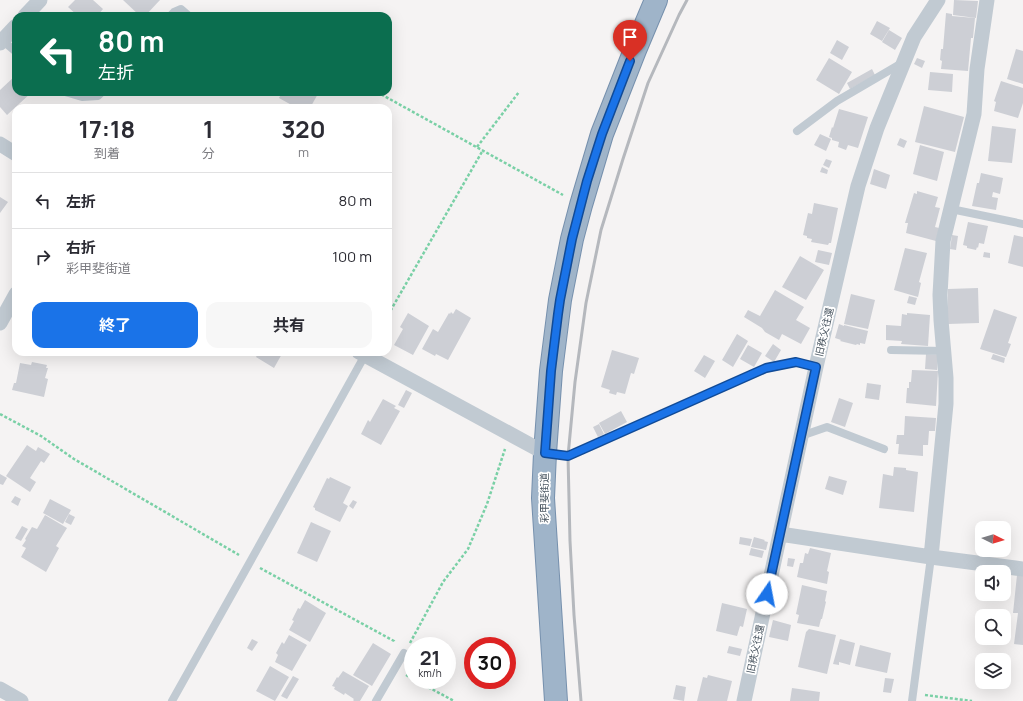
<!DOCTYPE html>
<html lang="ja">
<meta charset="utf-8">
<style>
body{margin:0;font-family:Manrope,"Noto Sans JP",sans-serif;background:#f7f7f7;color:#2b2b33;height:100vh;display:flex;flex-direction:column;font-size:15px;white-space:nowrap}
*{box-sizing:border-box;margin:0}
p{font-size:13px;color:#7c7c81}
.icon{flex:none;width:22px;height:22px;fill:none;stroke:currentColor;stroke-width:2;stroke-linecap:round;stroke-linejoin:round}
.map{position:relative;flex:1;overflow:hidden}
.sheet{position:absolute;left:12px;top:104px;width:380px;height:252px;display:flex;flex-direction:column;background:#fff;border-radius:12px;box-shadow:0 4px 16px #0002}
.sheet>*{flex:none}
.hud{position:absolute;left:12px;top:12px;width:380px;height:84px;border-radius:12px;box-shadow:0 4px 16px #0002;background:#0b6e4f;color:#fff;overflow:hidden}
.needle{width:26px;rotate:95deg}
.tools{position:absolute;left:975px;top:521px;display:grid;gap:8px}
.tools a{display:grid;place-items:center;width:36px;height:36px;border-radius:8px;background:#fff;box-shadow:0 4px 16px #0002;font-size:20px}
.speed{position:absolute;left:404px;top:637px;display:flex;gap:8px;font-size:20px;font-weight:700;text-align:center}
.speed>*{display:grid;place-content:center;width:52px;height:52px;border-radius:50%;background:#fff;box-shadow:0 4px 16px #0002;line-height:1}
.speed small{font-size:10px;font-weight:400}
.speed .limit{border:6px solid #d22;background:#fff;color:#111}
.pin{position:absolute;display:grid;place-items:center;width:34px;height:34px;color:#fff;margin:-41px -17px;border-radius:50% 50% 50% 0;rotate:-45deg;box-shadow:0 0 4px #0007}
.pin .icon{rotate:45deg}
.me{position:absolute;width:44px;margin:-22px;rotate:12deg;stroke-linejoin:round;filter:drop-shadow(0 0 3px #0008)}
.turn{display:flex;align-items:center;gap:14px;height:84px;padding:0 20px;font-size:18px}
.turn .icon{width:52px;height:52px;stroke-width:2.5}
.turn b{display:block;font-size:28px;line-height:34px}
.eta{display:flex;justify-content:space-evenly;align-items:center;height:68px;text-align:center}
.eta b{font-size:24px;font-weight:700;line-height:28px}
.button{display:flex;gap:8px;margin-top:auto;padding:8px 20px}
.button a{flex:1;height:46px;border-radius:12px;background:#1a73e8;color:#fff;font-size:16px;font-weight:700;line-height:46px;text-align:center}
.button a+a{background:#f7f7f7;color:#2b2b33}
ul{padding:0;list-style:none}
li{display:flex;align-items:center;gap:12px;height:56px;padding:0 20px;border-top:1px solid #e1e1e2}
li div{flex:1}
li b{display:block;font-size:15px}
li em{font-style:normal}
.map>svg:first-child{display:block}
.building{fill:#cdcfd5}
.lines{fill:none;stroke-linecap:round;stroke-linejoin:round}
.trunk-casing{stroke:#7690ad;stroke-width:24}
.path{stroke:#7ad0a6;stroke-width:2.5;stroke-dasharray:3 2;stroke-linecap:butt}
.service{stroke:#c1cad2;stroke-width:8}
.minor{stroke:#c1cad2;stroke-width:15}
.trunk{stroke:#9fb4c9;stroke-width:22}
.rail{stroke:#b5b8bd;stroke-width:3}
.route-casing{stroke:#114b97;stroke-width:10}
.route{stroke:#1a73e8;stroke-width:7}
.labels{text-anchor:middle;stroke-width:3.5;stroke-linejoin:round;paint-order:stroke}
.street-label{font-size:10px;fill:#4a5661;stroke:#fff}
</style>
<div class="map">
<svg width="1023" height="701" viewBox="0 0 1023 701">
<rect width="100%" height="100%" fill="#f5f3f3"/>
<!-- building -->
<path class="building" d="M75,0h18l10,9 -6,7h-19l-10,-9z
M123,0h37l-15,16h-5z
M954,0l24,1 -2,17 -23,-3z
M946,13l6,1v2l23,2 -2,20h-2l-3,33 -27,-2 1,-8 -2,-1 1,-11h2z
M877,21l13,7 -8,13 -12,-7z
M889,30l13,8 -7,12 -13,-8z
M837,40l12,7 -7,13 -12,-7z
M1016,49l7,2v33l-16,-5z
M829,58l23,14 -13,22 -23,-14z
M917,58l8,3 -3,7 -8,-4z
M872,69l3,6 -25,14 -3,-6z
M930,72l23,2 -1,18 -24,-2z
M16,75v17h16l-25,23 -7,-8v-17z
M1001,81l22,7v15l-5,15 -24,-7 2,-9 -2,-1z
M282,92h37l-9,16h-13l-18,-10z
M924,106l40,11 -9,35 -40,-10z
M839,109l29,8 -10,31 -10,-3 -2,5 -8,-3 1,-5 -7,-2v-2l-3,-1 3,-10 1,1z
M992,126l24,3 -4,34 -24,-2z
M820,134l11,5 -5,12 -12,-6z
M900,138l7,3 -3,7 -7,-3z
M920,145l24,7 -7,29 -24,-7z
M826,159l6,2 -3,7 -6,-3z
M822,167l6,3 -1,4 -7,-2z
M874,169l16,6 -4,14 -16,-5z
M981,173l22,5 -3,16 -7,-2 -1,5 6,1 -2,12 -24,-4 5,-23h2z
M917,191l21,6 -3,10 5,1 -5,19 4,1 -3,13 -30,-8 2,-10h-3l9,-30 3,1z
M0,197l8,5 -8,11z
M814,203l24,5 -7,35h-2l-1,2 -17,-3 1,-3 -5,-1v-2l-4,-1 5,-22 4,1z
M968,222l20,4 -4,18 -5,-1 -1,5 -1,-1 -1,3 -9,-2v-2l-4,-1z
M952,235l6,1 -2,14 -6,-1z
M1014,235l9,2v30l-15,-4z
M905,248l22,5 -8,29 2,1 -3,14 -24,-7z
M818,250l14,3 -3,12 -14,-3z
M984,252l6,1v5l-7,-1z
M800,256l24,14 -18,30 -24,-13z
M978,288l1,35 -31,1v-35z
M775,290l29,17 -8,13 14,8 -9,16 -19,-10 -3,6 -14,-8 -3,-4 -18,-11 4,-7 12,6z
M851,294l24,6 -7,29 -24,-5z
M909,296l8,2 -2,7 -8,-2z
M456,309l15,9 -23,42 -12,-6 -1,2 -13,-7 11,-20 5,3 11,-19 1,1 1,-2 2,2z
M994,309l23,8 -9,26 3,1 -5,13 -26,-8z
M408,313l21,13 -16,29 -19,-10 9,-16 -3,-2z
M907,313l23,2 -2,31 -27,-2 1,-3 -16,-1v-15l15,1 1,-12 5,1z
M839,324l5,2v-1l24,6 -3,13 -5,-1v2l-3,-1 -1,1 -16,-4 1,-1 -6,-2z
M737,334l11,7 -15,26 -11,-7z
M773,344l8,6 -7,12 -9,-6z
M748,345l14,8 -8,14 -14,-8z
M612,350l27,8 -5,16 -3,-1 -6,21 -8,-2 -1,3 -7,-2 1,-3 -9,-3z
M259,352h24l-9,16 -18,-11z
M926,354l12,1 -1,15 -12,-1z
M993,354l12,4 -1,5 -13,-4z
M704,355l11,6 -10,17 -11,-7z
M32,362l15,3 -1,3h2l-3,10 3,1 -4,18 -32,-7 2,-7h2l4,-20 11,2z
M912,370l26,1 -2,35 -30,-3 1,-15h2v-6h2z
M867,383l14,2 -2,15 -14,-2z
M406,390l6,3 -8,15 -6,-3z
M839,398l14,5 -8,24 -14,-5z
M383,399l13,7 -2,2 6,3 -19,34 -20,-11 7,-14 2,2z
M621,411l6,11 -22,12 -6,-11z
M905,416l31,2 -1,13h-6l-1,14h-5v11l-25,-2 1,-10h-3l1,-9h7z
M599,424l5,10 -6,3 -5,-10z
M27,445l9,6 2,-4 12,7 -6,9 -3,-2 -11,17 6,4 -6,10 -24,-16z
M894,467l12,1v2l12,2 -4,40 -35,-4 4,-34 10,2z
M0,474l7,4 -4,7 -3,-1z
M829,476l18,5 -4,14 -18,-6z
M330,477l21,10 -8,16 5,3 -8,16 -25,-12v-2l-2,-1 14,-29 2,1z
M15,496l6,3 -3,7 -7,-4z
M50,499l21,11 -8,14 -20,-11z
M353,500l4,2 -4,7 -4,-3z
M69,514l6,3 -4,8 -6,-3z
M45,515l22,13 -11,18 3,2 -13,24 -25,-15 5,-9 -4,-2 4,-6 -1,-1 7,-12 5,2z
M311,522l20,9 -14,31 -20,-9z
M22,526l6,3 -7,12 -6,-3z
M740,537l12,2 -2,7 -11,-2z
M754,537l11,3 -1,1 4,1 -2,8 -15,-3z
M751,548l13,3 -2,7 -13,-3z
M810,548l21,5 -4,18 2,1 -2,12 -30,-7 3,-14h3l2,-10 3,1z
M788,558l7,1 -2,8 -6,-1z
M1017,575h6v70l-9,-1 4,-31h-5z
M802,585l25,6 -2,10 1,1 -4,17h-1l-2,8 -22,-4 2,-8 -3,-1z
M305,600l21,13 -16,29 -21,-12 5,-9 -2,-1 6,-12 2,1z
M722,603l25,6 -4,18 -3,-1 -3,10 -21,-5z
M773,620l18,5 -3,16 -19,-4z
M809,629l27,6 -9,39 -29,-7 8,-35z
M289,635l18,10 -15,26 -17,-9 3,-7 -2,-2 6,-11 2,2z
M252,639l6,3 -6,9 -5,-3z
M840,639l15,4 -5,22 -11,-3v3l-6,-1z
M373,643l18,11 -19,32 -19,-11z
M860,645l31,8 -4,20 -32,-7z
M729,646l13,3 -2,7 -13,-3z
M270,666l19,11 -14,24 -19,-10z
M343,671l26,15 -9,15h-6l-1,-1 1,-1 -9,-6 -1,2 -10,-6 1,-2 -3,-1 5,-9 1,1z
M708,675l24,6 -5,20h-30l6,-24 4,1z
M293,676l6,3 -12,20 -6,-3z
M885,678l9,1 -3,14 -8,-1z
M676,685l10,2 -2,14 -11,-2z
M792,688l28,4 -1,9h-29z"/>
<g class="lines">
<defs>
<path id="trunk" d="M556,701l-13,-203 2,-45 6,-82 9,-71 12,-61 9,-34 21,-71 33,-84 21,-50"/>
</defs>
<!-- trunk casing -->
<use href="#trunk" class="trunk-casing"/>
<!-- path -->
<path class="path" d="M377,92l186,103
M477,147l42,-55
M388,315l95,-165
M0,414l41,22 33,23 165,96
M260,568l134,73 1,2
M410,643l33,-61 25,-33 19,-45 18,-55
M406,675l7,4
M415,680l39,21
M925,695l47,6"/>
<!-- service -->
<path class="service" d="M170,16l4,-4 7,-3 8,7
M2,40l14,12
M65,92l17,5 16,-1 4,-4
M797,131l40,-30 65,-38
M951,209l72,15
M891,350l53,1
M801,436l26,-9 57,22
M547,454l21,2 199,-88 29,-6 20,5
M172,701l78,-139 115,-207
M376,701l28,-48
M912,701l19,-144"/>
<!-- minor -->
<path class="minor" d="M25,16l15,-16
M0,43l16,-17
M0,144l16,10
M0,323l16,-29
M359,352l186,101
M780,534l151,23 92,12
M931,557l15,-153v-26l-5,-58 -1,-25 3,-54 31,-127 3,-45 10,-69
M0,689l21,12
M744,701l72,-334 42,-181 19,-58 37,-91 24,-37"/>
<!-- trunk -->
<use href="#trunk" class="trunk"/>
<!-- rail -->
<path class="rail" d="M581,701l-7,-86 -4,-74 -2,-85 7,-74 11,-79 15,-73 22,-71 25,-76 31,-68 8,-15"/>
</g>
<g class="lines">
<defs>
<path id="route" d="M630,61l-28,73 -15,47 -15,58 -12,61 -2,14 -7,57 -6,82 23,3 198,-88 30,-6 20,5 -49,227"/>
</defs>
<!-- route casing -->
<use href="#route" class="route-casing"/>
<!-- route -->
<use href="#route" class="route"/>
</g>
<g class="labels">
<!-- street labels -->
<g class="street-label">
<text transform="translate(824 332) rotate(-77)" y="4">旧秩父往還</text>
<text transform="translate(544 498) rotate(-90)" y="4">彩甲斐街道</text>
<text transform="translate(755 649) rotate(-78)" y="4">旧秩父往還</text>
</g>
</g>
</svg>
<div class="tools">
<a><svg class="needle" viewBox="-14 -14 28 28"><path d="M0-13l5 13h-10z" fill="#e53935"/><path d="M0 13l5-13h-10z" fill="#7c7c81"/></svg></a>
<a><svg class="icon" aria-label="sound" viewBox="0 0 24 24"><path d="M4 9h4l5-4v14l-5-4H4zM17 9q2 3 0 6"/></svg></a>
<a><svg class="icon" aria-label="search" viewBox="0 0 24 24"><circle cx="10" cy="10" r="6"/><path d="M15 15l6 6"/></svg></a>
<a><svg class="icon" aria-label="layers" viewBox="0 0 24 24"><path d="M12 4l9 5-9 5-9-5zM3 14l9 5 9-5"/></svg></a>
</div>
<div class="speed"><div>21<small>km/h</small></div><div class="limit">30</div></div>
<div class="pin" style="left:630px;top:61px;background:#d93025"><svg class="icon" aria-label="arrive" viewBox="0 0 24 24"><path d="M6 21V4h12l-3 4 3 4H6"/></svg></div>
<svg class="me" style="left:767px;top:594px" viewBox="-20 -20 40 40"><circle r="19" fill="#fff"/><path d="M0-13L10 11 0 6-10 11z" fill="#1a73e8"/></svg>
<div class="hud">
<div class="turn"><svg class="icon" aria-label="left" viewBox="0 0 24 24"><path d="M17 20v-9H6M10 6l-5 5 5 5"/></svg><div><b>80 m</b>左折</div></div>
</div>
<section class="sheet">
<div class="eta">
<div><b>17:18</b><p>到着</p></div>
<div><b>1</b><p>分</p></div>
<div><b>320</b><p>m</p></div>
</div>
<ul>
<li><svg class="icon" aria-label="left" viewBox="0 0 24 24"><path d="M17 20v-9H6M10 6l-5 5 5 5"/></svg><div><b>左折</b></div><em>80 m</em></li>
<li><svg class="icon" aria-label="right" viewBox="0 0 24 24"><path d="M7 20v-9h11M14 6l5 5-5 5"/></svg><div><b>右折</b><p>彩甲斐街道</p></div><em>100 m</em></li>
</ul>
<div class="button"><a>終了</a><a>共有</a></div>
</section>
</div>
